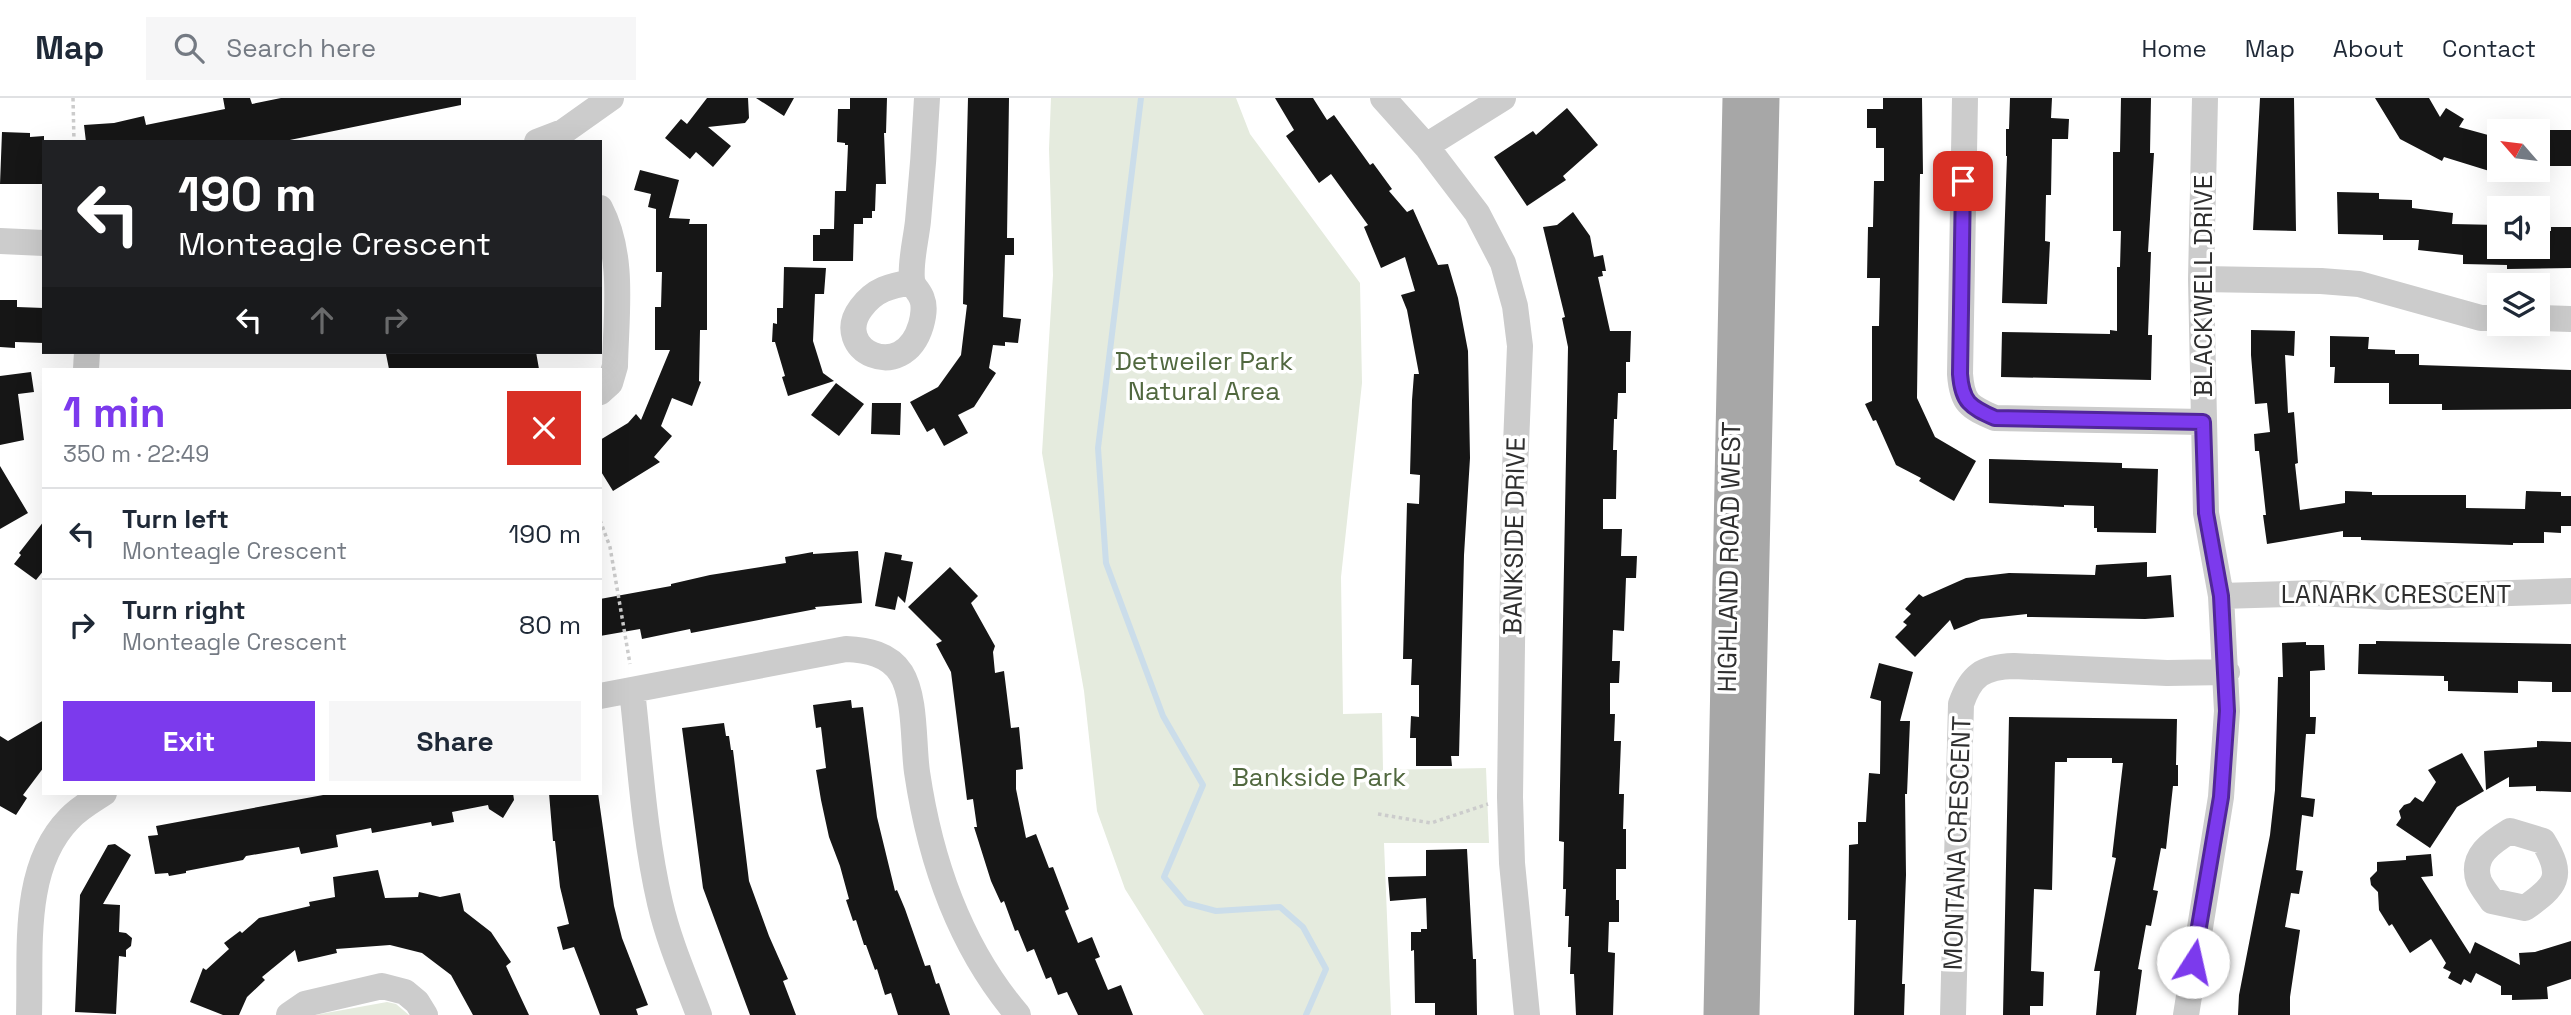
<!DOCTYPE html>
<meta charset="utf-8">
<style>
body{margin:0;font-family:"Space Grotesk",sans-serif;background:#f6f6f7;color:#1f2937;height:100vh;display:flex;flex-direction:column;font-size:26px;white-space:nowrap}
*{box-sizing:border-box;margin:0}
p{font-size:23px;color:#747a83}
.icon{flex:none;width:38px;height:38px;fill:none;stroke:currentColor;stroke-width:2;stroke-linecap:round;stroke-linejoin:round}
.map{position:relative;flex:1;overflow:hidden}
.drawer{position:absolute;left:42px;top:270px;width:560px;height:427px;display:flex;flex-direction:column;background:#fff;border-radius:0px;box-shadow:0 7px 28px #0002}
.drawer>*{flex:none}
.guide{position:absolute;left:42px;top:42px;width:560px;height:214px;border-radius:0px;box-shadow:0 7px 28px #0002;background:#202124;color:#fff;overflow:hidden}
.needle{width:46px;rotate:298deg}
.buttons{position:absolute;left:2487px;top:21px;display:grid;gap:14px}
.buttons a{display:grid;place-items:center;width:63px;height:63px;border-radius:0px;background:#fff;box-shadow:0 7px 28px #0002;font-size:35px}
.pin{position:absolute;display:grid;place-items:center;width:60px;height:60px;color:#fff;margin:-30px;border-radius:14px;box-shadow:0 4px 10px #0006}
.me{position:absolute;width:77px;margin:-38px;rotate:10deg;stroke-linejoin:round;filter:drop-shadow(0 0 5px #0008)}
.turn{display:flex;align-items:center;gap:24px;height:147px;padding:0 21px;font-size:32px}
.turn .icon{width:91px;height:91px;stroke-width:2.5}
.turn b{display:block;font-size:49px;line-height:60px}
.lanes{display:flex;align-items:center;height:66px;padding:0 21px;background:#0003;justify-content:center;gap:35px;direction:ltr}
.lanes .off{opacity:.35}
.round{display:grid;place-items:center;flex:none;width:74px;height:74px;border-radius:0px;background:#f6f6f7}
.headline{display:flex;align-items:center;justify-content:space-between;height:119px;padding:0 21px}
h1{font-size:42px;font-weight:600;line-height:52px;color:#7c3aed}
.button{display:flex;gap:14px;margin-top:auto;padding:14px 21px}
.button a{flex:1;height:80px;border-radius:0px;background:#7c3aed;color:#fff;font-size:28px;font-weight:600;line-height:80px;text-align:center}
.button a+a{background:#f6f6f7;color:#1f2937}
ul{padding:0;list-style:none}
li{display:flex;align-items:center;gap:21px;height:91px;padding:0 21px;border-top:2px solid #e0e1e3}
li div{flex:1}
li b{display:block;font-size:26px}
li em{font-style:normal}
header{display:flex;align-items:center;gap:42px;box-sizing:border-box;height:98px;padding:0 35px;background:#fff;border-bottom:2px solid #e0e1e3}
header strong{font-size:33px}
nav{display:flex;gap:38px;margin-inline-start:auto;font-size:24px}
.search{width:490px;height:63px;background:#f6f6f7;display:flex;align-items:center;gap:18px;box-sizing:border-box;padding:0 24px;border-radius:0px;color:#747a83;font-size:26px}
.map>svg:first-child{display:block}
.green{fill:#e5ebde}
.lines{fill:none;stroke-linecap:round;stroke-linejoin:round}
.stream{stroke:#cbddea;stroke-width:6}
.building{fill:#161616}
.path{stroke:#ccc;stroke-width:3.5;stroke-dasharray:3.5 3.5;stroke-linecap:butt}
.minor{stroke:#ccc;stroke-width:26}
.major{stroke:#a7a7a7;stroke-width:33}
.route-casing{stroke:#51269a;stroke-width:18}
.route{stroke:#7c3aed;stroke-width:12}
.labels{text-anchor:middle;stroke-width:7;stroke-linejoin:round;paint-order:stroke}
.street-label{font-size:26px;fill:#2f2f2f;stroke:#fff}
.park-label{font-size:26px;fill:#51683f;stroke:#fff}
</style>
<header>
<strong>Map</strong>
<div class="search"><svg class="icon" aria-label="search" viewBox="0 0 24 24"><circle cx="10" cy="10" r="6"/><path d="M15 15l6 6"/></svg>Search here</div>
<nav><a>Home</a><a>Map</a><a>About</a><a>Contact</a></nav>
</header>
<div class="map">
<svg width="2571" height="917" viewBox="0 0 2571 917">
<rect width="100%" height="100%" fill="#fff"/>
<!-- green -->
<path class="green" d="M1051,0h185l14,36 110,149 2,100 -21,194 2,137 39,-1 1,57 103,-2 3,75h-105l7,172h-187l-79,-126 -28,-78 -13,-120 -42,-238 11,-178 -4,-126z
M387,904l9,2 13,11h-94z"/>
<g class="lines">
<!-- stream -->
<path class="stream" d="M1141,0l-43,350 8,115 57,153 40,69 -39,92 22,26 30,8 64,-4 23,20 23,42 -20,46"/>
</g>
<!-- building -->
<path class="building" d="M223,0h27l2,6 29,-6h180v7l-181,37h-194l-2,-17 30,-2 30,-7 2,9 79,-16z
M707,0h41l1,20 -4,5 -37,4 23,19 -18,21 -17,-15 -6,7 -25,-21 16,-19 6,5z
M756,0h38l-10,18z
M850,0h37l-1,35h-2l2,51h-10l-1,27h-3v7h-9v6h-9l-1,37h-40v-26h7v-6h14l1,-38h11l2,-46h-3v-2l-8,-1 1,-33h12z
M968,0h41l-2,140h7v17h-9l-2,62 18,2 -3,24 -13,-1v4l-12,-1 -4,23 7,5 -22,34 -16,8 10,18 -24,13 -10,-18 -7,4 -17,-30 28,-15 23,-32 6,-50 -4,-1z
M1275,0h38l14,22 7,-5 36,50 3,-2 19,26 -3,2 18,21 6,-3 25,56 10,-1 10,34 10,53 2,107 -6,97 -5,201h-8l1,10h-36v-28h-6l1,-22 8,1v-32h-8l1,-26h-9l4,-156 12,1 1,-29 -10,-1 2,-74 2,-26h5l-12,-64 -6,-15 14,-4 -10,-34 -24,11 -17,-41 4,-2 -37,-51 -12,9 -33,-47 8,-6z
M1883,0h39l1,76h-3l-3,224 18,39 41,24 -22,40 -35,-20 2,-3 -25,-13 -20,-45 -3,1 -8,-17 7,-3v-75h7l1,-48h-13l1,-51h5l1,-46h10v-33h-8v-20h-9v-19h16z
M2010,0h42l-1,20 18,1 -1,20h-16l-1,56h-5l-1,46 5,1 -3,62 -45,-1 5,-147h-1v-27h3z
M2121,0h30l-1,55h4l-6,99h3l-3,83h4l-1,45 -150,-3 1,-45 108,2v-4l7,1v-64h3l1,-36h-8v-79h7z
M2260,0h34l2,133 -43,-1z
M2375,0h54l11,19 6,-9 18,11 -5,8 40,11v36l-55,-17 -2,4 -42,-22z
M1567,10l31,37 -35,31 3,4 -39,26 -33,-49 39,-26 3,4z
M2538,32h33v36h-33z
M2,34l28,1v4l14,-1v48h-44z
M640,72l39,10 -10,38 21,1 -1,5h18v106h-7l-1,51 2,1 -9,24 -20,-8 -11,28 11,10 -18,21 6,5 -47,29 -13,-21v-30l28,-17 8,-9 5,6 29,-70h-15v-43h6l1,-35h-6v-63l-8,-2 3,-13 -17,-4z
M2337,94l42,1v6l33,1v8l41,5 -1,11 47,1v22h39v-17l13,1v-4h20v41l-64,1v-4l-44,-1v-9l-45,-5 1,-10h-36v-5l-45,-1z
M1573,114l17,24 4,21 9,-2 3,16h-4l1,5 -5,1 12,54h21l-1,31h-4v31h-8l-1,26h-3l-1,31h4l-1,49h-13v30h19l-1,27h16l-1,22h-10l-2,53 -11,-1 -1,31h8l-1,22h-9v31h5l-1,27h7l-2,53h5l-1,35h3v40h-10v31h3v22h-10l-1,30 7,1 -2,62h-37l-2,-41h-4l1,-27h-3l1,-31h-4l1,-27h-3l1,-47 -5,-1 9,-494 -6,-29 3,-1 -22,-90 14,-2z
M784,169l42,1 -2,26h-9l-2,47 10,32 11,8 -46,15 -6,-19 3,-1 -10,-34h-3l1,-19 4,1v-16h6z
M0,202h17v7l27,1v35l-29,-1v6l-15,-1z
M2251,232l44,1 -1,25 -9,-1 3,58 6,-1 4,51 -3,1 5,46 45,-7v-12l27,1v3h94v13l59,1 1,-18 35,1v4h10v30h-10v7l-17,-1v11h-31v2l-152,-5v-3h-18v-6l-76,13 -4,-29h3l-7,-64h-4l-1,-17 16,-2 -3,-29 -12,1 -4,-49z
M2330,238l39,1 -1,12 27,1v4h24v11l152,5v39l-129,1v-6h-53v-21h-55l1,-16h-5z
M399,254h137l3,17h-150l-3,-15z
M31,274l3,20 -16,2 6,46 -24,5v-69z
M836,285l28,21 -25,32 -28,-21z
M872,305h29l-1,32 -29,-1z
M1989,361l133,4v5l36,1 -2,64 -59,-1v-4h-3v-22l-30,-1v2l-75,-4z
M0,368l28,47 -28,16z
M44,423v49l-8,10 -22,-16 7,-9 -2,-2z
M858,453l4,52 -47,4 1,2 -125,24 -1,-4 -48,10 -2,-10 -40,7v-37l71,-13v-2l39,-9 76,-12 -1,-6 28,-5v2z
M885,454l17,3 -1,5 12,2 -8,41 -7,-7 -3,14 -20,-4z
M2147,464v15l24,-2 3,42 -29,2 -118,-2v-3l-46,5 -27,11 -4,-10 -35,37 -20,-20 12,-12 -4,-3 8,-8 -6,-5 14,-15 4,3 43,-19 43,-5 86,2 1,-10z
M950,469l28,29 -7,7 24,43 -2,6 2,21 9,-2 7,57 8,-1 4,42 -7,1v19l10,49 10,-4 13,34 4,-1 16,42 -4,2 13,32 14,-6 8,20 -5,2 13,31 13,-5 12,30h-55l-11,-23 -9,3 -7,-18 -5,2 -12,-30 -7,3 -9,-22 -3,1 -11,-30 -3,2 -10,-22 -17,-54h3l-4,-28 -6,1 -16,-128 -15,-28 6,-3 -34,-34z
M2376,543l195,3v48h-19v-10l-34,-1v12l-70,-2v-10h-4v-5l-86,-2 1,-30h17z
M2306,544v3h18l1,25 -15,1v46h6l-1,17h-9l-5,63 14,2 -2,18 -11,-2 -6,55 7,1 -4,23 -8,-1 -6,34 15,3 -10,67v18h-52l1,-20 31,-160 5,-45 3,-113h5l-1,-34z
M1879,565l34,9 -13,49h10l-3,73h-2l1,81 -4,109h3l-1,31h-50l2,-95h-8l1,-75 9,-1v-22h8l3,-49 11,1 1,-73 -11,-3z
M851,602l1,8 11,-1 14,110 18,74 2,-1 8,19 20,57 5,-1 6,19 3,-1 11,32h-52l-7,-22 -6,2 -8,-26 -2,1 -9,-25h-2l-8,-25 -3,1 -7,-21 3,-1 -9,-33 -11,-29 -8,-37 -5,-30 10,-2 -5,-41 -5,1 -3,-23z
M2009,619l168,2 -1,46h2v21h-5l-7,63 -5,-1 -8,42 5,1 -7,35 -5,-1 -8,44 4,1 -6,45h-40l4,-44h-6l22,-113 -4,-1 11,-94h-11v-5h-45v4h-12l-3,128 -18,-1 -3,82 13,1 -1,34h-13v9h-27z
M44,622v47l-21,28 4,3 -11,17 -16,-9v-70l8,5z
M724,625l2,13h3l2,14h2l16,131 20,55 19,43 -5,2 13,34h-46l-47,-127 -21,-160z
M2537,643l34,1v50l-35,-1v-5l-27,1v-10l-23,13 -2,-39 53,-4z
M2462,655l22,38 -27,16 -27,41 -34,-23 5,-7 -2,-7 5,-6 6,-2 5,-6 8,5 13,-20 -8,-12z
M334,695h179l1,7 -11,18 -14,-9 -1,-4 -36,7 2,10 -22,4 -1,-4 -59,11 -1,-5 -35,7 2,12 -37,7 -2,-7 -53,9 -3,4 -57,11v2l-17,3 -1,-3 -13,1 -7,-38 10,-1 -2,-9z
M549,695h49l16,113 8,32 26,67 -12,4 2,6h-38l-26,-68 -11,3 -6,-23 12,-3 -9,-37 -5,-46h-2z
M115,746l16,11 -28,49 17,1 -1,27 7,1 6,5 -1,8 -5,4v7l-7,-1 -3,58 -41,-2 5,-117 28,-50z
M1467,751l6,110h3l1,56h-42v-12h-20l-1,-53 -3,1v-19h10v-3h6l-1,-31 -36,3 -2,-24 38,-1v-26z
M2431,756l2,22 -12,1 49,77 5,-12 45,23 -1,-12 16,-1 36,-11v38l-24,8 1,12 -36,1v-5h-11v-9l-25,-13 -5,10 -7,-4 -3,6 -13,-7 3,-6 -8,-4 3,-5 -15,-24 -21,14 -18,-29 -3,2 -10,-16 -1,-18 -7,-7 -1,-7 7,-7v-9l29,-2v-4z
M378,772l7,28 33,-1 1,-5 21,5 20,-4 4,18 27,21 20,30 -5,4 23,49h-56l-22,-40 -29,-22 -32,-8 -54,4 1,4 -39,9 -3,-12 -33,27 3,3 -18,17 -8,18h-16l-33,-13 13,-34 3,2 23,-21 -5,-6 16,-12 2,2 17,-15 51,-12 -1,-4 26,-5 -2,-20z"/>
<g class="lines">
<!-- path -->
<path class="path" d="M73,0l1,44
M600,422l10,27 20,117
M1378,716l53,9 57,-19"/>
<!-- minor -->
<path class="minor" d="M1383,0l43,48 51,67 26,50 12,43 5,40 -6,148 -4,303 2,66 15,152
M1965,0l-5,276c2,29 9,33 35,44l208,4
M537,44l26,-10 48,-34
M1426,48l77,-48
M600,110c25,48 16,105 15,158l-5,17 -10,9
M0,143l44,2
M2201,181l120,2 38,3 122,34h18
M912,184c-22,4 -37,7 -51,26 -31,41 42,78 60,17 2,-7 4,-19 1,-26 -2,-7 -9,-12 -10,-19 -2,-18 4,-40 6,-59 4,-41 7,-82 9,-123
M2538,220l33,1
M86,271l1,-17
M2221,498l97,-3 70,4 183,-6
M632,592c8,71 12,144 28,213 9,39 25,75 39,112
M600,598l246,-47c21,1 43,5 55,24 15,24 12,71 16,99 13,88 43,175 101,243
M2510,733l33,10c22,36 13,45 -18,67l-33,-7c-4,-6 -10,-13 -13,-20 -9,-25 13,-39 31,-50z
M29,917c2,-64 -8,-147 40,-196 10,-11 23,-18 35,-26
M289,917l16,-11 77,-18 23,6 12,10 8,13
M1953,917l8,-311c10,-29 22,-37 53,-38l153,7 60,-1
M2186,917l35,-218 6,-86 -6,-115 -15,-83 -5,-234 4,-181"/>
<!-- major -->
<path class="major" d="M1720,917l19,-917
M1743,917l20,-917"/>
</g>
<g class="lines">
<defs>
<path id="route" d="M1963,83l-3,193c2,28 10,33 35,44l208,4 3,91 15,83 6,115 -6,86 -28,165"/>
</defs>
<!-- route casing -->
<use href="#route" class="route-casing"/>
<!-- route -->
<use href="#route" class="route"/>
</g>
<g class="labels">
<!-- street labels -->
<g class="street-label">
<text transform="translate(2203 188) rotate(-90)" y="9">BLACKWELL DRIVE</text>
<text transform="translate(1514 438) rotate(-89)" y="9">BANKSIDE DRIVE</text>
<text transform="translate(1729 459) rotate(-89)" y="9">HIGHLAND ROAD WEST</text>
<text x="2396" y="505">LANARK CRESCENT</text>
<text transform="translate(1957 745) rotate(-88)" y="9">MONTANA CRESCENT</text>
</g>
<!-- park labels -->
<g class="park-label">
<text x="1204" y="272">Detweiler Park<tspan x="1204" dy="30">Natural Area</tspan></text>
<text x="1319" y="688">Bankside Park</text>
</g>
</g>
</svg>
<div class="buttons">
<a><svg class="needle" viewBox="-14 -14 28 28"><path d="M0-13l5 13h-10z" fill="#e53935"/><path d="M0 13l5-13h-10z" fill="#747a83"/></svg></a>
<a><svg class="icon" aria-label="sound" viewBox="0 0 24 24"><path d="M4 9h4l5-4v14l-5-4H4zM17 9q2 3 0 6"/></svg></a>
<a><svg class="icon" aria-label="layers" viewBox="0 0 24 24"><path d="M12 4l9 5-9 5-9-5zM3 14l9 5 9-5"/></svg></a>
</div>
<div class="pin" style="left:1963px;top:83px;background:#d93025"><svg class="icon" aria-label="arrive" viewBox="0 0 24 24"><path d="M6 21V4h12l-3 4 3 4H6"/></svg></div>
<svg class="me" style="left:2193px;top:864px" viewBox="-20 -20 40 40"><circle r="19" fill="#fff"/><path d="M0-13L10 11 0 6-10 11z" fill="#7c3aed"/></svg>
<div class="guide">
<div class="turn"><svg class="icon" aria-label="left" viewBox="0 0 24 24"><path d="M17 20v-9H6M10 6l-5 5 5 5"/></svg><div><b>190 m</b>Monteagle Crescent</div></div>
<div class="lanes"><svg class="icon" aria-label="left" viewBox="0 0 24 24"><path d="M17 20v-9H6M10 6l-5 5 5 5"/></svg><svg class="icon off" aria-label="ahead" viewBox="0 0 24 24"><path d="M12 20V5M6 11l6-6 6 6"/></svg><svg class="icon off" aria-label="right" viewBox="0 0 24 24"><path d="M7 20v-9h11M14 6l5 5-5 5"/></svg></div>
</div>
<section class="drawer">
<div class="headline"><div><h1>1 min</h1><p>350 m · 22:49</p></div><a class="round" style="background:#d93025;color:#fff"><svg class="icon" aria-label="close" viewBox="0 0 24 24"><path d="M6 6l12 12M18 6L6 18"/></svg></a></div>
<ul>
<li><svg class="icon" aria-label="left" viewBox="0 0 24 24"><path d="M17 20v-9H6M10 6l-5 5 5 5"/></svg><div><b>Turn left</b><p>Monteagle Crescent</p></div><em>190 m</em></li>
<li><svg class="icon" aria-label="right" viewBox="0 0 24 24"><path d="M7 20v-9h11M14 6l5 5-5 5"/></svg><div><b>Turn right</b><p>Monteagle Crescent</p></div><em>80 m</em></li>
</ul>
<div class="button"><a>Exit</a><a>Share</a></div>
</section>
</div>
